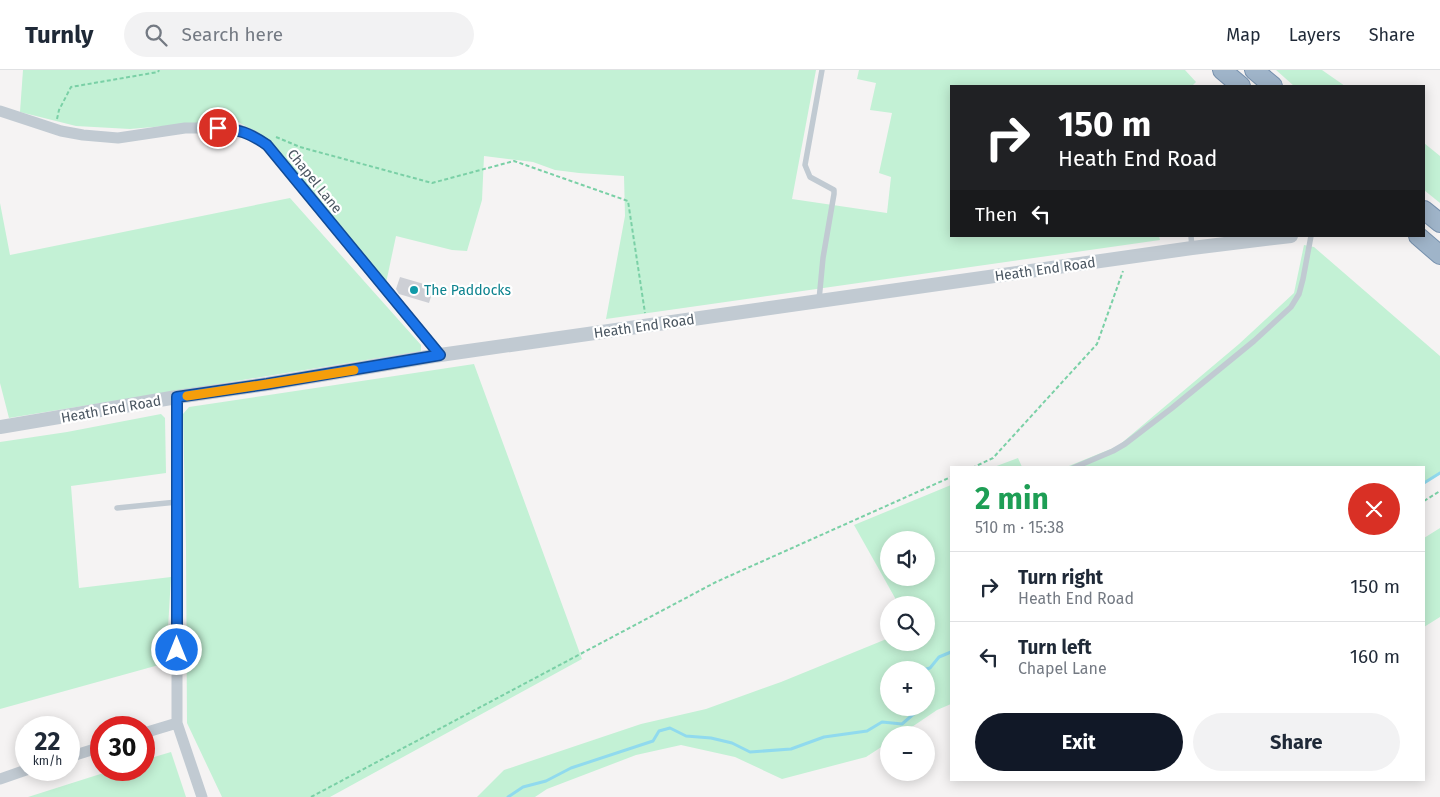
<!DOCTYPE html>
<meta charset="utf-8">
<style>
body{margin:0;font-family:"Fira Sans",sans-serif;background:#f2f2f3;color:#1f2937;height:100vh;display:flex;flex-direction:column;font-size:19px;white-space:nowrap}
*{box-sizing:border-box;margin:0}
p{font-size:16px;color:#747a83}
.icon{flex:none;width:28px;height:28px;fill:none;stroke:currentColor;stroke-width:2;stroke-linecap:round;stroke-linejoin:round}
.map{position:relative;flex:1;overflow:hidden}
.sheet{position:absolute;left:950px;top:396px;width:475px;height:315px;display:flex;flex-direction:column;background:#fff;border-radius:0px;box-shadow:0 2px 12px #0003}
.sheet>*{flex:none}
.guide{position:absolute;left:950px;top:15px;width:475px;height:152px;border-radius:0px;box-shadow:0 2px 12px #0003;background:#202124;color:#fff;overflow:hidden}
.tools{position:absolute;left:880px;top:461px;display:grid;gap:10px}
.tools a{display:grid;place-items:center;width:55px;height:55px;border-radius:50%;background:#fff;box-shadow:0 2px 12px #0003;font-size:25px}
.speed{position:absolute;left:15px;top:646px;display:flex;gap:10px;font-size:25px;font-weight:700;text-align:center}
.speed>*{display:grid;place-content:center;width:65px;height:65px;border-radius:50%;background:#fff;box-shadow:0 2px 12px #0003;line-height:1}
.speed small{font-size:12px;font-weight:400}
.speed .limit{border:8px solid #d22;background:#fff;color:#111}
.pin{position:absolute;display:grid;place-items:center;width:42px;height:42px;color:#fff;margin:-21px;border:2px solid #fff;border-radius:50%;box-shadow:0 1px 5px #0007}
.me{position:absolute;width:55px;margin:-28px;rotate:0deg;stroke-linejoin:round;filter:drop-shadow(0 0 4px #0008)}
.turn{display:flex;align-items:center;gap:18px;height:105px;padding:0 25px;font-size:22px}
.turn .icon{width:65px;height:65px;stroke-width:2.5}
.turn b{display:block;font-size:35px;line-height:42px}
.then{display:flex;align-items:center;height:48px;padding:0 25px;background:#0003;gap:10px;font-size:19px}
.round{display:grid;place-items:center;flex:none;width:52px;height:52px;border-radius:26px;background:#f2f2f3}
.head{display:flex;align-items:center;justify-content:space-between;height:85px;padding:0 25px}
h1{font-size:30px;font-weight:700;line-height:38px;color:#1e9e55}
.primary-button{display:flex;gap:10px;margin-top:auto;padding:10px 25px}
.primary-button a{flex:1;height:58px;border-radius:30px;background:#111827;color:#fff;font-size:20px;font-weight:700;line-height:58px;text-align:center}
.primary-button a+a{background:#f2f2f3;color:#1f2937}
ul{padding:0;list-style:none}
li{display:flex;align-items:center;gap:15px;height:70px;padding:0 25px;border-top:1px solid #e0e1e3}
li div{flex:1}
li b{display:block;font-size:19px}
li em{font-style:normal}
header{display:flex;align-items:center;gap:30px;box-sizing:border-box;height:70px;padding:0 25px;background:#fff;border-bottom:1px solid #e0e1e3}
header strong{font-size:24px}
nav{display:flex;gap:28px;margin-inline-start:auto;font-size:18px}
.search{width:350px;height:45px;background:#f2f2f3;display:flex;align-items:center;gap:12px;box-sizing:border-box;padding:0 18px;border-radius:28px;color:#747a83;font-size:19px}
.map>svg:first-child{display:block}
.green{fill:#c3f1d5;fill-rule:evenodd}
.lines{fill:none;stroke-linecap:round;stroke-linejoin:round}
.stream{stroke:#90daee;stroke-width:3}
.building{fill:#cdcfd5}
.trunk-casing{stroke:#7690ad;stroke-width:20}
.path{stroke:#7ad0a6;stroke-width:2;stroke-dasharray:4 2.5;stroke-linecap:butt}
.service{stroke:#c1cad2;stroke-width:5.5}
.minor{stroke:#c1cad2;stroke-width:11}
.tertiary{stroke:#c1cad2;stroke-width:14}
.trunk{stroke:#9fb4c9;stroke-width:18}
.route-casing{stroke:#114b97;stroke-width:12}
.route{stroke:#1a73e8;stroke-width:9}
.slow{stroke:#f59e0b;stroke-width:9}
.culture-dot{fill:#0f9aa8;stroke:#fff;stroke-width:2}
.labels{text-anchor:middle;stroke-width:4.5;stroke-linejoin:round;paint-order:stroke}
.street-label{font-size:14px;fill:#4a5661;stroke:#fff}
.culture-label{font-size:14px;fill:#0d838f;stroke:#fff;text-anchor:start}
</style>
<header>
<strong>Turnly</strong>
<div class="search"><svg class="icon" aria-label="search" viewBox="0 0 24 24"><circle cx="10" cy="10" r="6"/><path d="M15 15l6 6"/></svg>Search here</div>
<nav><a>Map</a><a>Layers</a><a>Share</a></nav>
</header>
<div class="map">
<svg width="1440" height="727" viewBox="0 0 1440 727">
<rect width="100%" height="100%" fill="#f5f3f3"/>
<!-- green -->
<path class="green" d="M23,0h793l-24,129 95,14 4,-36 -12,-4 13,-60 -22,-3 6,-27 -19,-4 2,-9h326l11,12 -4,4h-241v150h208l1,4 -554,79 19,-103 -1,-40 -45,-3 -24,-3 -22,-8 -49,-6 -2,44 -15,51 -15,-1 -56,-14 -10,47 -119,-144 -32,-19 -105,9 -54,-3 -56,-14z
M1276,0h46l23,16h-51z
M1424,73l16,13v47l-16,-13z
M290,128l131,147v6l-412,67 -9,-35v-180l10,52z
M1304,175l10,2 126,109v117l-16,10v-15h-360l54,-22 121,-102 55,-51z
M474,294l108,295 -252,138h-108l-35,-74 -1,-175 -3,-134 6,-7z
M161,344l4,4 1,55 -95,13 8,102 92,-11 -5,86 -166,46v-267l67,-10z
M1018,388l4,9h-28z
M951,415v219l-14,6 -37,25h-11v7l-23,15 -84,22 -47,-22 -54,-12 -45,10 -89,34 -12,8h-58l27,-27 137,-46 65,-15 75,-27 108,-44v4h37v-37h-27l-45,-80zM889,470h37v38h-37zM889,600h37v38h-37z
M1440,458v89l-16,10v-89z
M171,682l15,45h-158l85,-27h31v-10z"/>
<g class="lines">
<!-- stream -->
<path class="stream" d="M1424,413l16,-10
M923,600l7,-2 9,-11 12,-5
M508,727l15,-10 23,-6 25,-13 82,-27 6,-10 11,-3 16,8 25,2 21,5 18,9 41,-3 33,-12 43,-6 15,-9 20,2 14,-12v-4"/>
</g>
<!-- building -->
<path class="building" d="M400,207l34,10 -5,16 -30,-9 -3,-5z"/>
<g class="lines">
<defs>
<path id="trunk" d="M1222,0l19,16
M1254,0l19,16
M1424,140l16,13
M1418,166l22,19"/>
</defs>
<!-- trunk casing -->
<use href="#trunk" class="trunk-casing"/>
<!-- path -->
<path class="path" d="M57,49l2,-9 12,-23 87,-15 1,-2
M276,67l24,10 132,36 82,-22 114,40 17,112
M972,398l21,-10 104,-114 26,-73
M1424,431l16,-10
M311,727l405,-215 235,-105"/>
<!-- service -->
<path class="service" d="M1191,166l1,12
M819,230l4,-42 11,-64v-4l-24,-13 -5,-12 17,-95
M1073,398l40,-17 12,-7 47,-36 82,-67 37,-34 8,-13 4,-15 8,-43
M117,438l60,-6"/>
<!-- minor -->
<path class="minor" d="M0,41l61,20 22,4 35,3 67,-10h33l22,2 14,6 13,9 173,210
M177,327v326l25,74
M144,663l33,-10
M69,687l32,-10
M0,709l26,-9"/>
<!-- tertiary -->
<path class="tertiary" d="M0,357l177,-30 90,-13 173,-29 752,-107 99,-12"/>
<!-- trunk -->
<use href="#trunk" class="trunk"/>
</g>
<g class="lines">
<defs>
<path id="route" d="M177,580v-253l90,-13 173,-29 -173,-210c-19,-13 -27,-15 -49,-17"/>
</defs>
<!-- route casing -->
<use href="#route" class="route-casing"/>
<!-- route -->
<use href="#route" class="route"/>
<!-- slow -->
<path class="slow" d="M187,326l80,-12 87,-14"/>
</g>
<!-- markers -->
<circle class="culture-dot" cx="414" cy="220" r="5"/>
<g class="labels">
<!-- street labels -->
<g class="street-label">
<text transform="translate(315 111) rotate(51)" y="5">Chapel Lane</text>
<text transform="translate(1045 199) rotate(-8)" y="5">Heath End Road</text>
<text transform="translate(644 256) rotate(-8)" y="5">Heath End Road</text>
<text transform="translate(111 339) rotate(-10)" y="5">Heath End Road</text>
</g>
<!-- culture labels -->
<g class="culture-label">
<text x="424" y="225">The Paddocks</text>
</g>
</g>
</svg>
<div class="tools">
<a><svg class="icon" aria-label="sound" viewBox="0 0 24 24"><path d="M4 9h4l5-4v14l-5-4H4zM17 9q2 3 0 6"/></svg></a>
<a><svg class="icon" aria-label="search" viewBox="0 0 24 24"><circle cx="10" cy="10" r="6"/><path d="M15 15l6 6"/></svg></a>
<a>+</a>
<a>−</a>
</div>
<div class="speed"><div>22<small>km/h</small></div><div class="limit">30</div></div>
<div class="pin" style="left:218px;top:58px;background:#d93025"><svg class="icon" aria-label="arrive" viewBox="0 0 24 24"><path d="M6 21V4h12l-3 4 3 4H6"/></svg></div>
<svg class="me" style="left:177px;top:580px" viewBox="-20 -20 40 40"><circle r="17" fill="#1a73e8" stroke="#fff" stroke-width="3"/><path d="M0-11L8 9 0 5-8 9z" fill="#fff"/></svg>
<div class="guide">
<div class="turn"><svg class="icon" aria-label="right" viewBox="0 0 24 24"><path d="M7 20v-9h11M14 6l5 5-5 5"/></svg><div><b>150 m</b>Heath End Road</div></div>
<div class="then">Then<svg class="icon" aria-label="left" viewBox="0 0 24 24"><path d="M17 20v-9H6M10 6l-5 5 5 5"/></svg></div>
</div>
<section class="sheet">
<div class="head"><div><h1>2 min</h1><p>510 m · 15:38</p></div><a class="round" style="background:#d93025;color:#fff"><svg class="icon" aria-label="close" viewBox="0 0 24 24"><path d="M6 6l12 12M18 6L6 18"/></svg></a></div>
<ul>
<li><svg class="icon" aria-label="right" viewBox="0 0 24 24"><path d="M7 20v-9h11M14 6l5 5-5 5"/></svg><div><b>Turn right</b><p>Heath End Road</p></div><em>150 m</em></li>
<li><svg class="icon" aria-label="left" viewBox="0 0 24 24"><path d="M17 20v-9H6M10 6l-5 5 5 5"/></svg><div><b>Turn left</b><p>Chapel Lane</p></div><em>160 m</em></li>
</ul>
<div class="primary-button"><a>Exit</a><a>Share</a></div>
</section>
</div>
